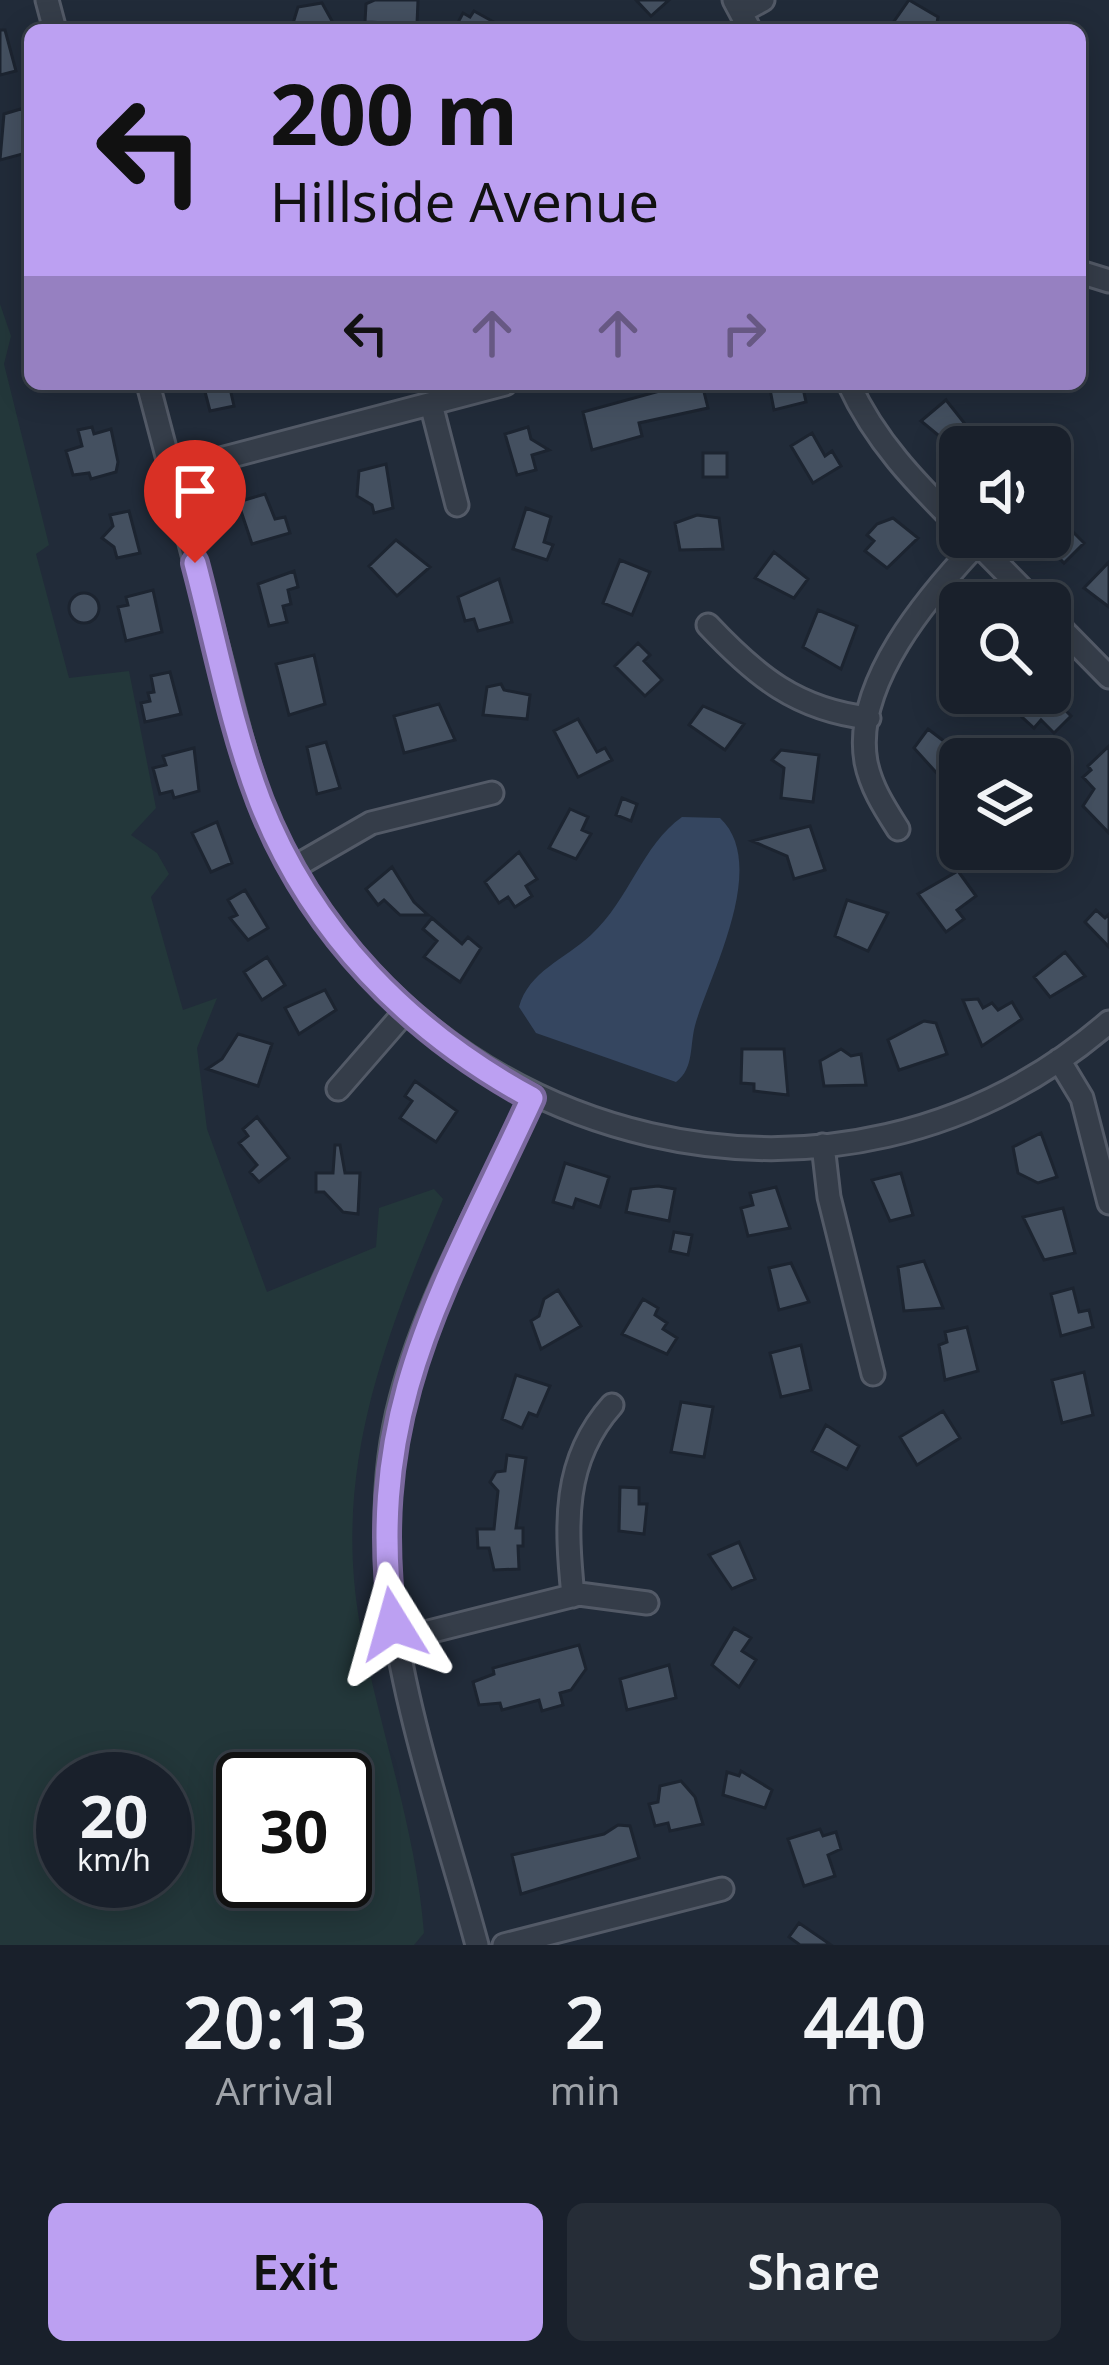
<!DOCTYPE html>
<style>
body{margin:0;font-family:"Noto Sans",sans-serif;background:#262d37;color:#f1f3f6;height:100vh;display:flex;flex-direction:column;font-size:45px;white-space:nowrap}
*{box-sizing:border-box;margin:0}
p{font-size:39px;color:#9fa3a9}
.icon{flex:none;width:66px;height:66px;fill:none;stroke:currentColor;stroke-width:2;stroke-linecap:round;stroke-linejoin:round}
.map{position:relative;height:1945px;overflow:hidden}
.side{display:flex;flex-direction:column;background:#19202b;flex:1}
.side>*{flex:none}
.guide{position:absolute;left:24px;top:24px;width:1062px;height:366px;border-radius:18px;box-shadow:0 6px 30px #0003,0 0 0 3px #373e47;background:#bca0f2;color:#111;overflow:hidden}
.controls{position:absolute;left:939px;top:426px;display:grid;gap:24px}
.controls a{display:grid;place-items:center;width:132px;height:132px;border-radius:18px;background:#19202b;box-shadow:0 6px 30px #0003,0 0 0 3px #373e47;font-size:60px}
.speed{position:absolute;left:36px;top:1752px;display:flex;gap:24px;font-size:60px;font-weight:700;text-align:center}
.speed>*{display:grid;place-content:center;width:156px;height:156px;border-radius:50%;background:#19202b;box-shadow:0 6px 30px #0003,0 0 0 3px #373e47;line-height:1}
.speed small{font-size:30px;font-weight:400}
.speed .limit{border:6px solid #111;border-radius:18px;background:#fff;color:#111}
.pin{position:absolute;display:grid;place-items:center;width:102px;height:102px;color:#fff;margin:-123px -51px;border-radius:50% 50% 50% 0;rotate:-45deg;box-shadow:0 0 12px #0007}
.pin .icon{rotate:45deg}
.me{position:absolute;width:132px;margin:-66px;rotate:352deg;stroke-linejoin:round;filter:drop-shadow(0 0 9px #0008)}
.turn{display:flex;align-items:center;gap:42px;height:252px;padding:0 48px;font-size:54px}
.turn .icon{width:156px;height:156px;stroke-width:2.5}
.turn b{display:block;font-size:84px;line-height:102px}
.lanes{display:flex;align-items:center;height:114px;padding:0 48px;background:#0003;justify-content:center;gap:60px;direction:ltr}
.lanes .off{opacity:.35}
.eta{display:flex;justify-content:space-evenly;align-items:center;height:204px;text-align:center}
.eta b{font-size:72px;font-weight:600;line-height:84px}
.action{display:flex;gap:24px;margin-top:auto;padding:24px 48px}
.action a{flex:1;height:138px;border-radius:18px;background:#bca0f2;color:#111;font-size:48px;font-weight:600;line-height:138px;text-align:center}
.action a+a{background:#262d37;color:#f1f3f6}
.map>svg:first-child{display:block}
.green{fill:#23373a;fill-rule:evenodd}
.water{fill:#354660}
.building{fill:#445060;stroke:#1c2430;stroke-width:3}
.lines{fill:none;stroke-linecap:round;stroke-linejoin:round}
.minor-casing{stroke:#535a67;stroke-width:27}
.minor{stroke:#353d49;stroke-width:21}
.route-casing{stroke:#7a689d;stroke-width:30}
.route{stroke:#bca0f2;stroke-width:21}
</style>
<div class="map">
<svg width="1109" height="1945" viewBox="0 0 1109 1945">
<rect width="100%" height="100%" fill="#212b39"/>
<!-- green -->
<path class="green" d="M0,304l11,32 -7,28 45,181 -13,9 33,124 60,-7 27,137 -25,27 26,18 12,21 -18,23 32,113 34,-12 -20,50 10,81 60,163 109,-45 3,-39 55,-19 9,10c-59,141 -112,274 -82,431 19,102 55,199 63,303l-10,12h-414zM63,1779h102v102h-102zM243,1779h102v102h-102z"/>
<!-- water -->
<path class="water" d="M682,817l38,1c49,46 -8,152 -24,204 -7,22 -1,46 -20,60l-140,-49 -17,-26c10,-36 45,-47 72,-72 39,-36 51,-90 91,-118z"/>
<!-- building -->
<path class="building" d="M375,0h43l-1,24 -52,-2 1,-18z
M636,0h33l-18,16z
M909,0l29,17 -2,11 -48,2z
M322,3l15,27h-46l7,-23z
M474,11l34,19h-54l9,-17 7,4z
M0,30h5l11,41 -16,4z
M24,108l6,44 -30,8 4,-46z
M203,384h26l5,22 -24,5z
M685,384h17l6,24 -69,15 3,13 -50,14 -9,-38z
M769,384h33l4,18 -32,8z
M946,400l27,34 -18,15 -34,-28z
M92,427l2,7 17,-5 7,33 -2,10 -25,7 -2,-6 -16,2 -7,-24 16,-5 -4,-16z
M528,427l3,12 18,11 -17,5 4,15 -19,5 -12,-41z
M812,433l13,23 7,-5 9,15 -28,17 -22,-37z
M703,453h24v24h-24z
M386,464l7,44 -19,5 -2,-8 -15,-9 2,-25z
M265,494l10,25 10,-2 5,16 -38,11 -14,-42z
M526,508l25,9 -7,25 9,3 -6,15 -34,-11z
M1050,509l34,34 -20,20 -25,-26h11z
M129,511l11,42 -23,5 -3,-11 -12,-9 11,-12 -3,-11z
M697,515l22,3 4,31 -43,1 -5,-27z
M893,518l25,20 -31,30 -22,-17 9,-10 -7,-6 10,-11z
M396,540l34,27 -33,29 -28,-30z
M774,552l34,27 -14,19 -39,-20z
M620,560l30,12 -18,43 -29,-12z
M1109,562v45l-25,-19z
M294,571l4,16 -10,3 3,14 -8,2 4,16 -18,4 -11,-42z
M499,579l13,43 -34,9 -4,-12 -9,2 -7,-24z
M153,590l9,42 -36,9 -8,-34 10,-2 -2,-8z
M69 608a15 15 0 1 1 30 0a15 15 0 1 1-30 0Z
M818,610l39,16 -16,43 -38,-22z
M638,643l12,12 -6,6 18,19 -17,16 -30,-30z
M314,655l11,49 -36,11 -13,-51z
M170,672l11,42 -36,8 -4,-19 9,-2 -2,-8 6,-1 -3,-16z
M501,684l3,6 26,5 -3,24 -44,-4 4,-28z
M1032,693h23l11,11 -4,3 9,9 -17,17 -13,-13 -7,8 -12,-11z
M439,704l16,36 -51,13 -10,-37z
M703,706l41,18 -19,26 -36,-25z
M578,719l19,33 8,-4 7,12 -34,17 -24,-46z
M928,729l34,26 -19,25 -29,-32z
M326,742l14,46 -23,6 -10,-47z
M1109,746v87l-26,-27 11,-17 -11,-12 8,-7 -3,-4z
M194,748l5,43 -25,7 -2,-7 -12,3 -7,-26 13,-3 -3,-9z
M781,750l38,5 -6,47 -32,-4 3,-30 -12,-8z
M622,798l15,6 -6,17 -15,-6z
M570,809l18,8 -6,13 9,4 -15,25 -27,-11z
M217,822l15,41 -21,9 -19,-39z
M810,826l15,44 -31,9 -7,-23 -35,-15z
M519,852l18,27 -11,7 6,10 -17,11 -7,-10 -9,6 -14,-21z
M392,867l22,35 14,13h-28l-16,-15 -6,5 -12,-16z
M958,871l18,25 -19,14 7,9 -18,13 -28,-38z
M245,890l23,38 -20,12 -18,-22 7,-3 -9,-15z
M847,900l41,13 -20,38 -33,-15z
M1096,910l9,8 4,-4v33l-24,-25z
M432,918l30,26 6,-7 13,11 -21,34 -36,-25 13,-16 -14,-12z
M1065,952l20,24 -35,21 -16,-20z
M267,957l18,28 -23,15 -18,-28z
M325,990l11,20 -37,24 -14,-26z
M978,999l5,9 9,-5 6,7 14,-8 10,17 -40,27 -19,-46z
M924,1021l12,2 11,31 -48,16 -11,-30z
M238,1034l34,10 -14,42 -51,-17 15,-10z
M742,1049h42l4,46 -34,-4v-7l-13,-1z
M841,1049l10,7 10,-2 5,31 -42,1 -4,-25z
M415,1081l42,30 -21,31 -36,-24 12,-17 -7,-5z
M257,1117l32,41 -30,24 -9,-10 7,-7 -18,-22 9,-7 -5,-7z
M1041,1133l16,44 -19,6 -20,-10 -5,-26z
M335,1145h5l5,28h15l-2,41 -15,-2 -19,-20h-8v-19h17z
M565,1163l44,14 -9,30 -24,-8 -3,9 -20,-6z
M901,1173l12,42 -23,6 -18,-41z
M658,1186l17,3 -6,32 -43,-9 5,-23z
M776,1187l14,41 -42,8 -7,-28 12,-3 -3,-12z
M1063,1208l12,45 -31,7 -21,-43z
M674,1232l18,3 -4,20 -18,-4z
M924,1261l19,47 -39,3 -6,-44z
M791,1263l18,39 -30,8 -10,-42z
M1073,1288l6,24 10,-2 4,17 -32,9 -10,-42z
M558,1290l23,36 -40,23 -10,-28 8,-5 5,-17z
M643,1299l15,9 -3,7 12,8 -4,6 14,9 -10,16 -45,-20z
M967,1327l11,44 -33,9 -6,-35 8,-3 -2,-10z
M801,1345l10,45 -30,7 -11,-44z
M1084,1372l9,43 -31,8 -10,-43z
M516,1375l34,11 -13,30 -8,-3 -7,15 -20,-9z
M681,1402l32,5 -9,50 -33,-5z
M943,1411l17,27 -43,27 -17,-28z
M826,1425l33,21 -12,23 -35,-18z
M507,1455l19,3 -10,70h7v18h-5l1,23 -25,1 -5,-22h-11l-1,-19h17l4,-38 -8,-9 6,-10 9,-1z
M620,1487l19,1v16h8l-3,30 -25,-3z
M739,1542l16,37 -23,10 -23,-34z
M734,1628l17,10 -9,13 14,9 -17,27 -27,-22z
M579,1645l7,24 -15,21 -11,3 3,12 -21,6 -3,-11 -37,10 -2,-7 -21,2 -6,-23 21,-8 -1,-6z
M669,1665l7,33 -49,12 -7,-31z
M741,1771l31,19 -7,18 -42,-13 4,-23 12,4z
M681,1781l14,16 8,27 -33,7 -2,-8 -13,3 -6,-22 9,-2 2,-16z
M618,1825l12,1 9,32 -118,36 -9,-39 92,-21z
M820,1829l3,7 13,-4 5,17 -13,6 7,21 -31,10 -16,-47z
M799,1923l32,22h-31l-11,-8z"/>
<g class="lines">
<defs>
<path id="minor" d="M47,0l8,30
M734,0l16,30
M741,12l22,-12
M1080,272l29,9
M148,384c24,91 48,182 72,273 16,61 29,125 57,182 154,311 563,416 832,183
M849,384c26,57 67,99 111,143
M431,404l26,101
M171,472l334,-88
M971,537l65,66
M1050,617l59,60
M708,625c48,51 89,85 161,93
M898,829c-14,-22 -27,-42 -32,-67 -14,-78 63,-167 111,-218
M293,868l78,-45 121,-30
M1059,1060l23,38 27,105
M338,1089l67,-77
M823,1145l6,52 44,177
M573,1596c-7,-71 -11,-135 39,-191
M397,1640l182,-46 68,9
M477,1945c-47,-175 -124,-364 -76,-546 27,-104 86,-204 132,-301
M504,1945l218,-56"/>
</defs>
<!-- minor casing -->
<use href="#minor" class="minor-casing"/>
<!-- minor -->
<use href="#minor" class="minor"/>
</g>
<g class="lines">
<defs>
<path id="route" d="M195,563c21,79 36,162 65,238 51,131 150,231 272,297 -87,189 -168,309 -139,526"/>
</defs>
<!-- route casing -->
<use href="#route" class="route-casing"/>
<!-- route -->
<use href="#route" class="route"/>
</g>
</svg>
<div class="controls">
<a><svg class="icon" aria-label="sound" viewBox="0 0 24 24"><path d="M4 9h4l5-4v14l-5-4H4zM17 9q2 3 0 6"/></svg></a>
<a><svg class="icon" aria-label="search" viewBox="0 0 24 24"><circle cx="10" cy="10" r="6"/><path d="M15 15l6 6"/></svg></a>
<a><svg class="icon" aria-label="layers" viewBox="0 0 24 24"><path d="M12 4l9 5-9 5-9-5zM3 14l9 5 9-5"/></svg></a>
</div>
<div class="speed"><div>20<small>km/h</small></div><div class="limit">30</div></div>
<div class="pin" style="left:195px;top:563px;background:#d93025"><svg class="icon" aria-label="arrive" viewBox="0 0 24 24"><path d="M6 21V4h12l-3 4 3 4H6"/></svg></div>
<svg class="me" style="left:393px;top:1624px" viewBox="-20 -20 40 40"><path d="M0-17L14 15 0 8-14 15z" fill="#bca0f2" stroke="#fff" stroke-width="4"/></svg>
<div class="guide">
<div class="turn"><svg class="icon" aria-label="left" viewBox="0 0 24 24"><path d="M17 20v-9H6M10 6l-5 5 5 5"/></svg><div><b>200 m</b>Hillside Avenue</div></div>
<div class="lanes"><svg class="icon" aria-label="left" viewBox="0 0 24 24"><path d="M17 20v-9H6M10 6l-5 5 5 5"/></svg><svg class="icon off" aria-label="ahead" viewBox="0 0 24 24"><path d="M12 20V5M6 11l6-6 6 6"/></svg><svg class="icon off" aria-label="ahead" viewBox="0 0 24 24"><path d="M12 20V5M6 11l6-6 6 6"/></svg><svg class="icon off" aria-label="right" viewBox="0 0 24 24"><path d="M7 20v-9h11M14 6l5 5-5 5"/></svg></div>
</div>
</div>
<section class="side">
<div class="eta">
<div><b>20:13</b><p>Arrival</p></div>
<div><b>2</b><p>min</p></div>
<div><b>440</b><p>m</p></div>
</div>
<div class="action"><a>Exit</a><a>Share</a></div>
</section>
